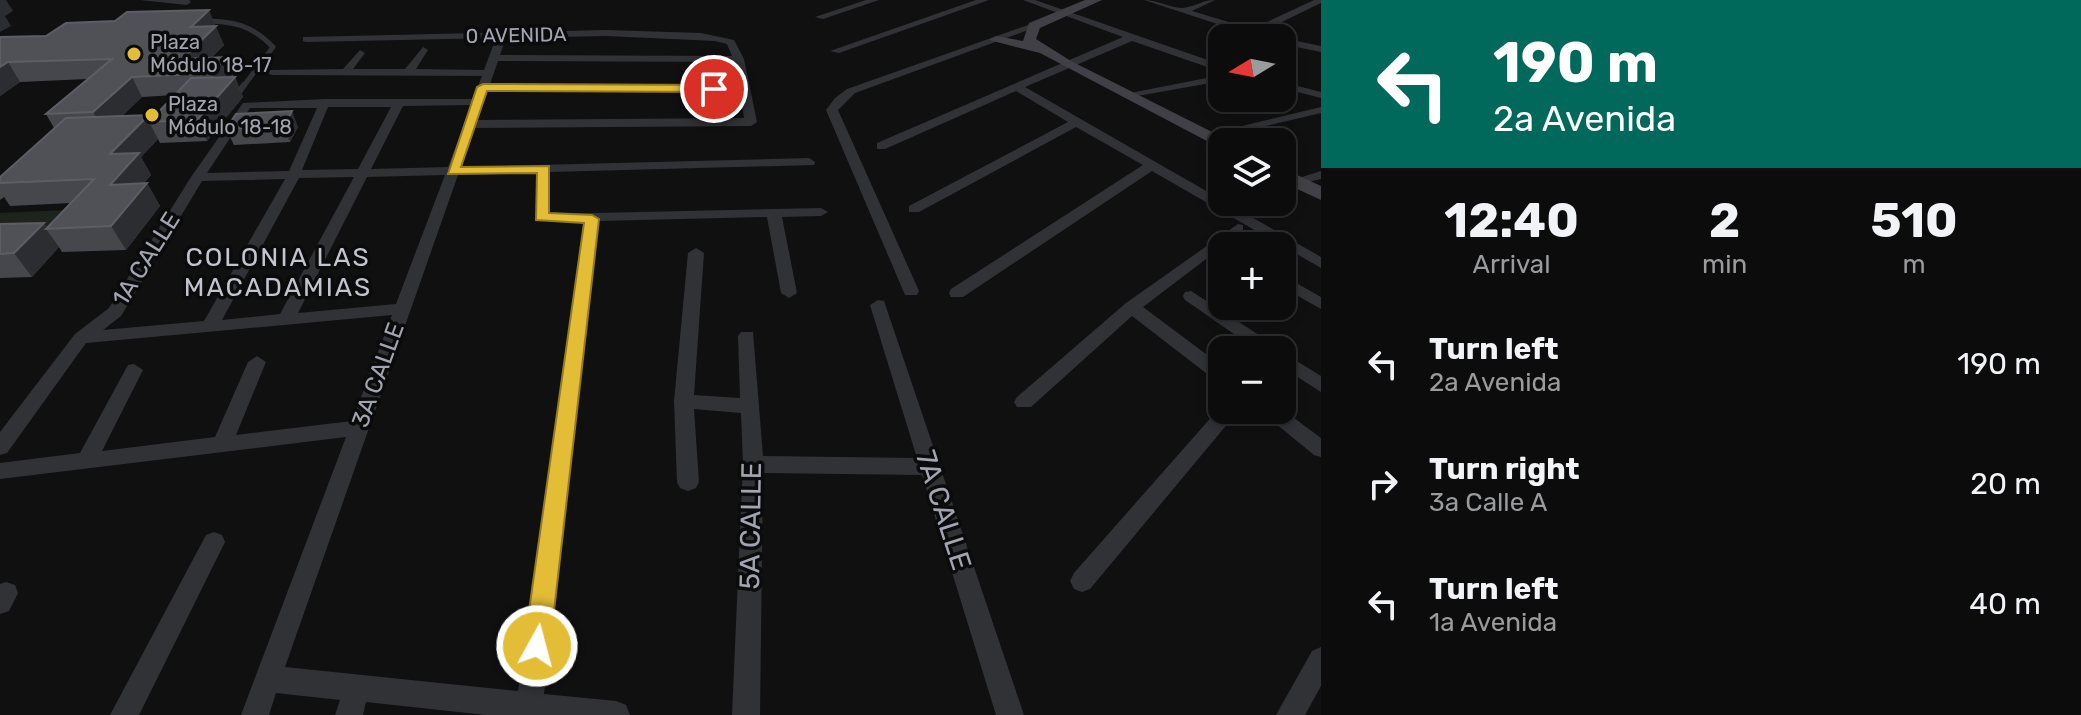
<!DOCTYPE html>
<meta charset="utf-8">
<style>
body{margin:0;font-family:Rubik,sans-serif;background:#151516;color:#f1f3f6;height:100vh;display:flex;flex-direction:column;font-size:30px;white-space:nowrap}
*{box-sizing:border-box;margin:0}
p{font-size:26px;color:#9a9b9d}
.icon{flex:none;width:44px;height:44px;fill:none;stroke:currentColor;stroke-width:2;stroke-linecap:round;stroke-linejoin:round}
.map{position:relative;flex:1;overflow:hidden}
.side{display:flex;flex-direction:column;background:#0c0c0d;width:760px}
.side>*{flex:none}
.top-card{background:#00695c;color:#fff;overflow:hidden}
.needle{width:52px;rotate:260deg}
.buttons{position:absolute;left:1208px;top:24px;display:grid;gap:16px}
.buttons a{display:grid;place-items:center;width:88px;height:88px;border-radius:16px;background:#0c0c0d;box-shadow:0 4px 12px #0003,0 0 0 2px #2c2c2e;font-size:40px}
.pin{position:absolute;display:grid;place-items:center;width:68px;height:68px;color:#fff;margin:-34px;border:4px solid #fff;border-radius:50%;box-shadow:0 2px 8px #0007}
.me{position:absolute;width:88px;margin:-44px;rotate:7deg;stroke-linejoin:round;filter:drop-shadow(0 0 6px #0008)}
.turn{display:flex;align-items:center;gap:28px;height:168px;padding:0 40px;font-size:36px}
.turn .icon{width:104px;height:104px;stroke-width:2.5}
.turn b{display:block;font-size:56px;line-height:68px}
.eta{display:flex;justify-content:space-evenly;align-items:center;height:136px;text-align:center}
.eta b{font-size:48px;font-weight:700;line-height:56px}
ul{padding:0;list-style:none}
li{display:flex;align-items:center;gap:24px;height:120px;padding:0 40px}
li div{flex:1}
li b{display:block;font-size:30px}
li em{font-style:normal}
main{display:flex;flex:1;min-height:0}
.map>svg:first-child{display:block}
.green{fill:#1d241e}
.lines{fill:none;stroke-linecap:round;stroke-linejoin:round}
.service-far1{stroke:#313236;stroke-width:5}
.service{stroke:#313236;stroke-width:6}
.minor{fill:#313236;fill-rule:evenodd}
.secondary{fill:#404046;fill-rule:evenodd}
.wall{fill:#46474c;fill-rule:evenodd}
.shaded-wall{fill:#2c2d30}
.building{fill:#505157;stroke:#5d5e65;stroke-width:2}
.route{fill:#e4bd36;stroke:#947b23;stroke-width:2}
.poi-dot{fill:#e4bd36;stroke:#0b0b0c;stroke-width:3}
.labels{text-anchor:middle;stroke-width:7;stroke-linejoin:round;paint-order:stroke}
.far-street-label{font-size:20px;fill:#a2a5b1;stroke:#0b0b0c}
.far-poi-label{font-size:20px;fill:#a2a5b1;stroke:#0b0b0c;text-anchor:start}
.street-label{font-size:24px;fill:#a2a5b1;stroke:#0b0b0c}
.neighbourhood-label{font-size:26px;letter-spacing:2px;fill:#c3c5ce;stroke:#0b0b0c}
.near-street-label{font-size:28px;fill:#a2a5b1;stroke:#0b0b0c}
</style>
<main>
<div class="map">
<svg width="1321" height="715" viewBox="0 0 1321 715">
<rect width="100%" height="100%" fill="#101011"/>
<!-- green -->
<path class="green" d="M89,209l-28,31 -61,2v-29z"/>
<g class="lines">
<!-- service-far1 -->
<path class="service-far1" d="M201,21c31,0 50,3 72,26l-30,40"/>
<!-- service -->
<path class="service" d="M239,92l5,-7"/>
<!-- minor -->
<path class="minor" d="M140,0h49l2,2 -4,3z
M866,0h13l-56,19 -8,-2z
M976,0h13l-150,53 -9,-2z
M1023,0h12l187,65v7l-90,-31 -107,46 296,170v11l-169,-97 -189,126h-12l-2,-4 2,-4 192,-124 -67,-38 -157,85h-10v-6l159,-84 -52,-31 -131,58h-8v-6l246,-106z
M1144,0c13,0 27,8 39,8 11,-1 20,-8 32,-8l-23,11 60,18 62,-29h7v3l-60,29 14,6h-15z
M1031,24l8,2 -184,67 -17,17 81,181 -2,4h-12l-79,-185 9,-12 12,-9z
M606,30l95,3 33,7 10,19 13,63 -6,4 -277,2 -13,39 348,-9 6,4 -1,3 -264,7 -1,42 272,-6 7,4 -7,4 -39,1 15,76 -8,5 -8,-5 -14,-76 -168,4 -55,473 72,7 10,4 4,10h-144l-120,-13 -3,13h-28l5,-15 -64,-7 -7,22h-28l105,-278 -346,42v-16l80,-10 48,-88 6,-1 9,6 -41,81 113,-14 33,-75 9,-6 9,6 -30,73 116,-14 40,-106 -306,28 -79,110 -7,2v-23l75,-98 34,-26 82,-131 52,-74 82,-4h148l9,-23 -209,-1 -4,-1v-4l74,-1 17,-19 5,3 -12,16h52l18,-22 5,3 -12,19 68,1 12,-32 -190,4 -3,-1v-4zM606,36l109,5 12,3 5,12 -232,-1 6,-17zM498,61l236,1 5,24 -249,-2zM487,90l253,2 4,26 -267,2zM471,105l-23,62 -77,2 32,-63zM328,107h63l-33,62 -56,1zM250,108h67l-28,63 -82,2zM537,173v47l47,1 -66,470 -233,-24 173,-492zM445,175l-49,129 -98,9 69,-136zM354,177l-74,137 -58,6 77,-142zM285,179l-81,142 -101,9 18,-14 81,-135z
M1282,38l39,8v6l-39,-8z
M1222,75v6l-96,17 -6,-3z
M1282,82l39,10v6l-39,-10z
M1321,107v6l-114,27 -6,-4z
M1321,171v8l-25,6 -7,-4z
M1238,224l5,1v6l-100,76 79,59v16l-7,-2 -83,-64 -101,91h-14l-3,-5 3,-5 109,-94z
M696,248l8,5 -10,142 46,3 -2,-62 3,-4h12l10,124 154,2 -47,-153 8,-5 6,1 140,414h-28l-74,-240 -159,-2 -3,242h-28l11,-251 -2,-51 -47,-4 5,73 -3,6 -8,3 -8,-3 -3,-6 -3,-81 14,-148z
M1282,275l39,22v12l-39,-22z
M1191,291l85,55 3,4h-22l-72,-50 -2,-4 2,-4z
M1282,352l39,24v16l-39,-25z
M1222,405v5h17l-149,179 -8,3 -8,-3 -4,-8 4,-8z
M1282,409l39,29v19l-7,-2 -55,-45z
M214,532l8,3 3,7 -86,173h-29l96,-180z
M6,582l9,3 3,8 -9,18 -9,3v-30z
M1321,647v39l-16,29h-29l36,-64z"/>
<!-- secondary -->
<path class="secondary" d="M1085,0h17l-62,28 -4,11 35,22 157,79 -6,2v7l-182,-96 -51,-13 7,-4 27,5 6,-18z
M1282,168l39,18v14l-39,-18z"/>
</g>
<!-- wall -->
<path class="wall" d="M215,26l9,19 -13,13 24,19 8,20 -36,44 -47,2 -2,-4 -17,18 10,18 -7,8h3l13,23 -34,44 -64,2 -3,-5 -27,30 -32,1v-54l44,-1 3,5 24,-25 -61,3 -6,-9 -4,3v-23l54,-49 -8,-14 41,-35 -67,3 -20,14v-59l46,-1zM174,95l-23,24 -29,-3 20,-19z
M236,114l62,13 -8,15 -56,3 -8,-16z"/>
<!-- shaded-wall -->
<path class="shaded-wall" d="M0,0h6l7,11 -8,5 6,10 -11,6z
M209,10l15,35 -29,29 -13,-15 9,-32z
M226,57l17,40 -36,44 -10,-21 24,-27 -9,-20z
M8,62l12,20 -20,14v-29z
M132,77l10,20 -37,36 -12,-21z
M292,111l6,16 -8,15 -6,-16z
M149,115l3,7h-3l9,17 -17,18 10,18 -27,32 -14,-22v-31z
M147,183l13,23 -34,44 -15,-24z
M44,223l4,6h-2l13,18 -27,30 -18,-24z"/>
<!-- building -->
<path class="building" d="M209,10l-18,17 25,-1 -34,33 44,-2 -14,16 -80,4 -39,35 -47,2 66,-55 -104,3 -8,5v-30l46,-1 20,-13 49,-2 12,-9z
M235,77l-38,43 -48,2 42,-44z
M292,111l-8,15 -58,3 10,-15z
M149,115l-39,39 29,-1 -29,32 37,-2 -36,43 -65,3 48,-50 -94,4v-6l66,-59z
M44,223l-30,30 -14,1v-30z"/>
<!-- route -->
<path class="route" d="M483,84l231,1 6,4 -6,3 -227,-1 -26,76 88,-1v47l43,2 7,4 -49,427 -4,9 -9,4 -10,-4 -3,-9 60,-423 -48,-3 1,-47 -89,1 29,-87z"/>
<!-- markers -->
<g class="poi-dot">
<circle cx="134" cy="54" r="8"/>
<circle cx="152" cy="115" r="8"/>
</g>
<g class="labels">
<!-- far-street labels -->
<g class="far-street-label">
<text transform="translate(516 35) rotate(-1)" y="7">0 AVENIDA</text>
</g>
<!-- far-poi labels -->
<g class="far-poi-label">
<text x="150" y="49">Plaza<tspan x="150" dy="23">Módulo 18-17</tspan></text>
<text x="168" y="111">Plaza<tspan x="168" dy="23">Módulo 18-18</tspan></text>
</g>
<!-- street labels -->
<g class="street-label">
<text transform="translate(146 259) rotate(-58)" y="8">1A CALLE</text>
<text transform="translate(378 375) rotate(-70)" y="8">3A CALLE</text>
</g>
<!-- neighbourhood labels -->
<g class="neighbourhood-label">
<text x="278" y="266">COLONIA LAS<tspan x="278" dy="30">MACADAMIAS</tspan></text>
</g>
<!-- near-street labels -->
<g class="near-street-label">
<text transform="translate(944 510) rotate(72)" y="10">7A CALLE</text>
<text transform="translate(750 526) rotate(-89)" y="10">5A CALLE</text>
</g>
</g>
</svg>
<div class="buttons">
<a><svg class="needle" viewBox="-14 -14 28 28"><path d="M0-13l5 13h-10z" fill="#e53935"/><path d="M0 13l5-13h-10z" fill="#9a9b9d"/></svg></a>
<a><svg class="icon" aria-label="layers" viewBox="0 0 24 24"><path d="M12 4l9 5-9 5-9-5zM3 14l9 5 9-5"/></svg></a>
<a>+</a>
<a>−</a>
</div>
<div class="pin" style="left:714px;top:89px;background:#d93025"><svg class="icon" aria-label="arrive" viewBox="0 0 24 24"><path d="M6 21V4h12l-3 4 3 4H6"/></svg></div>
<svg class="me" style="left:537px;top:646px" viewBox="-20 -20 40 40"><circle r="17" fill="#e4bd36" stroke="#fff" stroke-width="3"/><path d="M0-11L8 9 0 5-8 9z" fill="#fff"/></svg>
</div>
<section class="side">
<div class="top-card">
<div class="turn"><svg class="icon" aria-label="left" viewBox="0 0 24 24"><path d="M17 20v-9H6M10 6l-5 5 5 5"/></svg><div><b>190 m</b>2a Avenida</div></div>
</div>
<div class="eta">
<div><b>12:40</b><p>Arrival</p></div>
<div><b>2</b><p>min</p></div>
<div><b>510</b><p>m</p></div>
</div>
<ul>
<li><svg class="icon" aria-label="left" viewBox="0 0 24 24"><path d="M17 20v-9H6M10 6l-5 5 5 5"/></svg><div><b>Turn left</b><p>2a Avenida</p></div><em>190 m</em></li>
<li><svg class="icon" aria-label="right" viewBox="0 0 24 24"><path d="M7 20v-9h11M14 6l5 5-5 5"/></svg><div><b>Turn right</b><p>3a Calle A</p></div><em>20 m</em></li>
<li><svg class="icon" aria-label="left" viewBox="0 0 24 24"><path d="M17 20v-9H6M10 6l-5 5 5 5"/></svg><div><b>Turn left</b><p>1a Avenida</p></div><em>40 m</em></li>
</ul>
</section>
</main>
